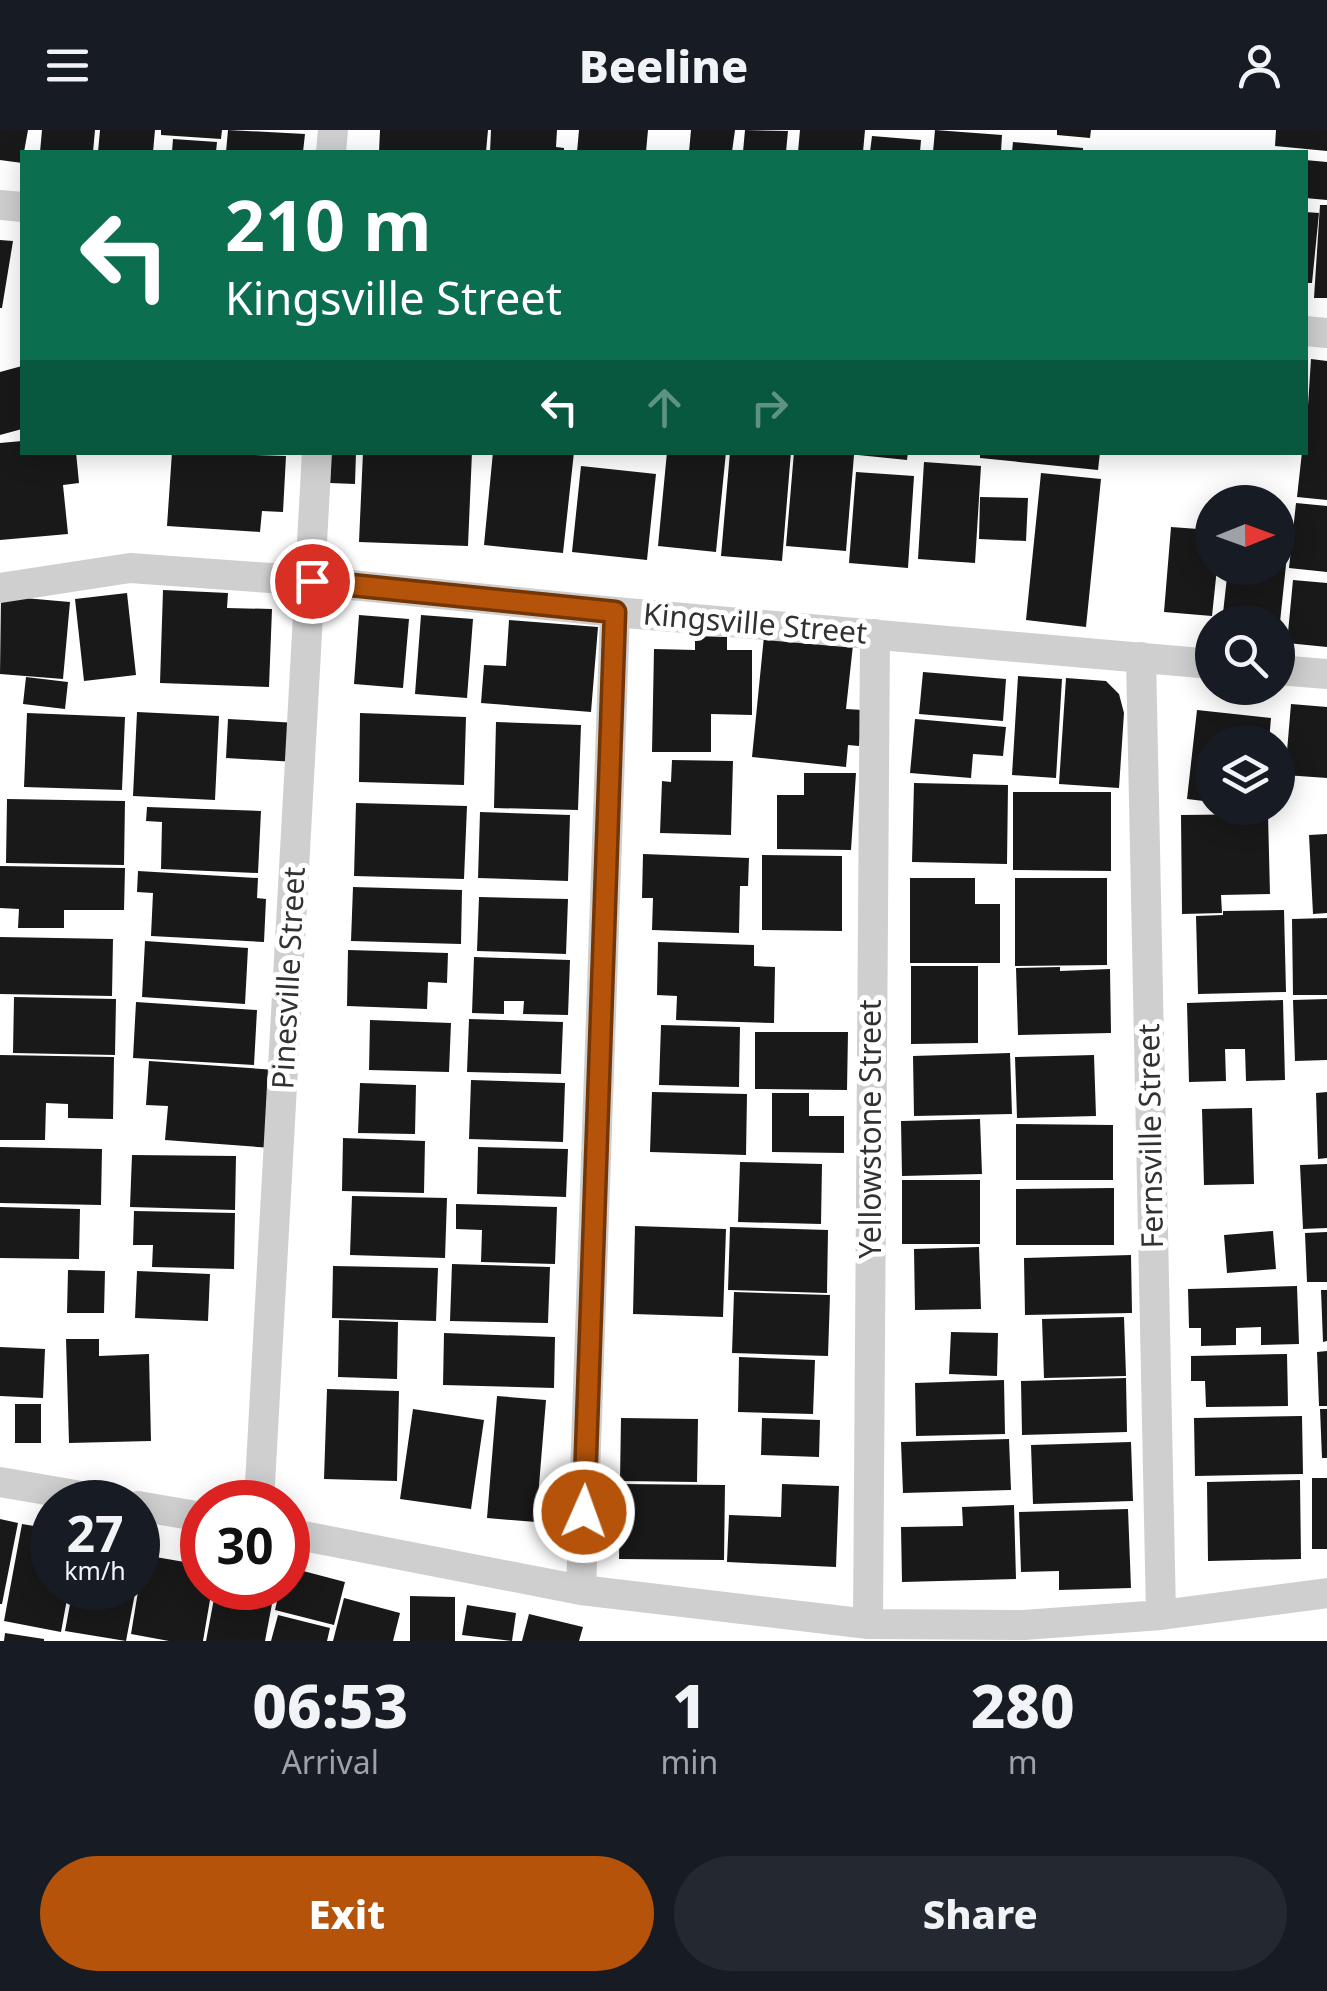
<!DOCTYPE html>
<style>
body{margin:0;font-family:"Noto Sans",sans-serif;background:#242831;color:#f1f3f6;height:100vh;display:flex;flex-direction:column;font-size:38px;white-space:nowrap}
*{box-sizing:border-box;margin:0}
p{font-size:32px;color:#9ea1a6}
.icon{flex:none;width:55px;height:55px;fill:none;stroke:currentColor;stroke-width:2;stroke-linecap:round;stroke-linejoin:round}
.map{position:relative;height:1511px;overflow:hidden}
.side{display:flex;flex-direction:column;background:#171b24;flex:1}
.side>*{flex:none}
.top-card{position:absolute;left:20px;top:20px;width:1288px;height:305px;border-radius:0px;box-shadow:0 5px 25px #0003;background:#0b6e4f;color:#fff;overflow:hidden}
.needle{width:65px;rotate:89deg}
.buttons{position:absolute;left:1195px;top:355px;display:grid;gap:20px}
.buttons a{display:grid;place-items:center;width:100px;height:100px;border-radius:50%;background:#171b24;box-shadow:0 5px 25px #0003;font-size:50px}
.speed{position:absolute;left:30px;top:1350px;display:flex;gap:20px;font-size:50px;font-weight:700;text-align:center}
.speed>*{display:grid;place-content:center;width:130px;height:130px;border-radius:50%;background:#171b24;box-shadow:0 5px 25px #0003;line-height:1}
.speed small{font-size:25px;font-weight:400}
.speed .limit{border:15px solid #d22;background:#fff;color:#111}
.pin{position:absolute;display:grid;place-items:center;width:85px;height:85px;color:#fff;margin:-42px;border:5px solid #fff;border-radius:50%;box-shadow:0 2px 10px #0007}
.me{position:absolute;width:110px;margin:-55px;rotate:2deg;stroke-linejoin:round;filter:drop-shadow(0 0 8px #0008)}
.turn{display:flex;align-items:center;gap:35px;height:210px;padding:0 40px;font-size:45px}
.turn .icon{width:130px;height:130px;stroke-width:2.5}
.turn b{display:block;font-size:70px;line-height:85px}
.lanes{display:flex;align-items:center;height:95px;padding:0 40px;background:#0003;justify-content:center;gap:50px;direction:ltr}
.lanes .off{opacity:.35}
.eta{display:flex;justify-content:space-evenly;align-items:center;height:170px;text-align:center}
.eta b{font-size:60px;font-weight:800;line-height:70px}
.cta{display:flex;gap:20px;margin-top:auto;padding:20px 40px}
.cta a{flex:1;height:115px;border-radius:60px;background:#b45309;color:#fff;font-size:40px;font-weight:800;line-height:115px;text-align:center}
.cta a+a{background:#242831;color:#f1f3f6}
header{display:flex;justify-content:space-between;align-items:center;height:130px;padding:0 40px;background:#171b24;font-size:45px;font-weight:800}
.map>svg:first-child{display:block}
.building{fill:#191919}
.lines{fill:none;stroke-linecap:round;stroke-linejoin:round}
.minor{stroke:#cfcfcf;stroke-width:30}
.route-casing{stroke:#753606;stroke-width:25}
.route{stroke:#b45309;stroke-width:18}
.labels{text-anchor:middle;stroke-width:10;stroke-linejoin:round;paint-order:stroke}
.street-label{font-size:30px;fill:#323232;stroke:#fff}
</style>
<header><svg class="icon" aria-label="menu" viewBox="0 0 24 24"><path d="M4 6h16M4 12h16M4 18h16"/></svg>Beeline<svg class="icon" aria-label="person" viewBox="0 0 24 24"><circle cx="12" cy="8" r="4"/><path d="M4 21q1-7 8-7t8 7"/></svg></header>
<div class="map">
<svg width="1327" height="1511" viewBox="0 0 1327 1511">
<rect width="100%" height="100%" fill="#fff"/>
<!-- building -->
<path class="building" d="M0,0h28l-6,33 -22,-3z
M42,0h53l-2,22h-53z
M100,0h55l-2,22h-55z
M161,0h61l-1,9 -60,-4z
M228,0l77,4 -2,18h-77z
M380,0h108l-2,22h-107z
M491,0h66l-1,17 8,1v4h-74z
M579,0h69l-2,22h-69z
M691,0h44l-3,22h-43z
M745,0l43,1 -2,21h-43z
M800,0h65l-2,22h-65z
M935,0l67,5 -1,17h-68z
M1057,0h34l-1,8 -33,-3z
M1276,0h51v21l-52,-5z
M872,6l49,4 -1,12h-50z
M173,9l44,3 -1,10h-44z
M1013,12l70,6v4h-71z
M1305,30l22,2v38l-22,-2z
M1320,75h7v93h-13z
M1305,82l14,1 -7,70h-7z
M0,110l13,1 -11,67h-2z
M1311,229l16,2v139l-30,-3 5,-45h3z
M22,236v63l-22,6v-63z
M22,311v11h54l3,31 -16,2 5,49 -68,6v-97z
M172,322l114,4 -3,56 -21,-1 -2,21 -93,-6z
M331,322h25l-1,32 -25,-1z
M363,322h109l-4,94 -109,-4z
M493,322h81l-11,101 -79,-8z
M667,322h59l-10,100 -58,-6z
M730,322h61l-9,109 -61,-5z
M794,322l60,3 -8,96 -60,-5z
M858,322h50l-1,8 -49,-5z
M980,322h120l-2,18 -118,-12z
M924,332l57,4 -6,97 -57,-4z
M581,336l75,8 -9,86 -75,-8z
M856,342l58,4 -6,92 -59,-5z
M1041,343l60,6 -15,148 -60,-7z
M980,367l48,1 -2,43 -47,-2z
M1296,373l31,3v66l-38,-4z
M1278,386l13,1 -11,105h-58l6,-54h50z
M1171,397l41,3v38h5l-5,48 -48,-4z
M1293,450l34,3v64l-40,-4z
M163,460l65,3 -1,15 45,1 -3,78 -109,-4z
M127,463l9,82 -52,6 -9,-82z
M1,466l69,6 -7,77 -63,-5z
M359,485l50,4 -6,69 -49,-4z
M421,485l52,4 -6,79 -52,-4z
M509,490l89,7 -7,85 -110,-9 3,-38 22,1z
M695,506l32,1v13h25v65l-41,-1v38h-59l2,-103 41,1z
M764,506l89,9 -7,64 17,1 -4,36 -11,-1 -2,22 -94,-10z
M923,542l83,7 -3,42 -84,-7z
M1018,546l44,3 -6,99 -44,-3z
M26,547l42,5 -3,27 -42,-5z
M1066,548l40,3 13,13 5,19 -5,75 -60,-4z
M1291,574l36,3v71l-42,-3z
M1197,580l74,8 -2,24h-57v60l-25,-3z
M137,582l82,4 -4,84 -82,-4z
M27,583l98,4 -3,73 -98,-3z
M360,583l106,4 -2,68 -105,-3z
M228,589l69,4 -1,39 -70,-4z
M915,589l91,8 -3,29 -30,-2 -2,24 -61,-5z
M496,592l85,3 -3,85 -84,-2z
M672,630l61,1 -2,74 -71,-2 2,-52 9,1z
M804,643h52l-5,77 -74,-1v-54h27z
M914,653l94,2 -1,79 -95,-2z
M1013,662h98v79l-98,-1z
M7,669l118,2 -1,64 -118,-2z
M356,673l111,3 -3,73 -110,-3z
M147,677l114,4 -3,62 -97,-4 1,-47 -16,-1z
M480,682l90,3 -2,66 -90,-3z
M1268,684l2,80 -49,1 1,18 -40,1 -1,-99z
M1327,704v79l-14,1 -4,-79z
M643,724l106,4 -1,28h-8l-1,47 -87,-3 1,-32h-11z
M762,725l80,1v75l-80,-1z
M0,736l125,2 -1,42h-60v18h-46l1,-19 -19,-1z
M138,741l120,7 -1,20 9,1 -2,43 -113,-6 2,-43 -16,-1z
M910,748h65v26h25v59h-90z
M1015,748h92v87l-92,1z
M353,757l109,3 -1,54 -110,-3z
M479,767l89,2 -2,55 -89,-3z
M1284,780l2,82 -88,2 -2,-78 27,-1v-4z
M1327,788v77h-34l-1,-76z
M0,807l113,2 -1,57 -112,-2z
M145,811l103,7 -3,56 -103,-7z
M658,812l96,3v21l21,1 -1,56 -98,-3 1,-24 -20,-1z
M348,820l100,3 -1,30 -19,-1 -1,27 -80,-3z
M474,827l96,3 -2,55 -45,-1 1,-13h-20v13l-32,-1z
M911,836h67v77l-67,1z
M1060,837v4l50,-2 1,64 -93,2 -2,-67z
M14,867l102,2 -1,56 -102,-2z
M1327,869v61l-32,1 -2,-61z
M1283,870l2,80 -39,1 -1,-32h-20l1,32 -37,1 -2,-79z
M136,872l121,8 -3,55 -121,-7z
M469,889l94,3 -2,52 -94,-2z
M370,890l81,3 -2,49 -80,-2z
M661,895l79,2 -1,60 -80,-2z
M755,902h93l-1,58 -92,-1z
M1010,923l2,61 -98,2 -1,-60z
M0,925l114,2 -1,62 -45,-1v-14l-22,-1 -1,37h-45z
M1094,925l2,61 -79,2 -2,-61z
M149,931l128,9 -5,78 -107,-8 3,-34 -22,-1z
M471,950l94,3 -2,59 -94,-3z
M360,953l56,2 -1,49 -57,-1z
M652,962l95,2 -1,61 -96,-3z
M1327,962v66l-9,1 -2,-66z
M772,963h37v23h35v37l-72,-1z
M1252,978l2,76 -50,1 -2,-76z
M980,989l2,55 -80,2 -1,-55z
M1016,994l97,1v55h-97z
M343,1008l82,3 -1,52 -82,-2z
M0,1017l102,2 -1,56 -101,-2z
M478,1017l90,2 -2,48 -89,-3z
M132,1025l104,1 -1,54 -105,-3z
M740,1032l82,2 -1,60 -83,-2z
M1327,1034v64l-24,1 -3,-64z
M902,1050h78v64h-78z
M1114,1058v57h-98v-56z
M352,1066l95,2 -2,60 -95,-3z
M456,1074l101,3 -2,57 -74,-2 1,-32 -26,-1z
M0,1077l80,2 -1,50 -79,-1z
M134,1081l101,2 -1,56 -82,-2 1,-22h-20z
M635,1096l91,3 -3,88 -90,-3z
M730,1097l98,3 -1,63 -99,-3z
M1273,1101l3,38 -49,4 -3,-38z
M1327,1102v50h-20l-2,-49z
M979,1117l2,62 -66,1 -1,-61z
M1131,1125l1,58 -107,2 -1,-57z
M452,1134l98,3 -2,56 -98,-2z
M333,1136l105,2 -2,53 -104,-3z
M68,1140l37,1 -1,42h-37z
M137,1141l73,3 -2,47 -73,-3z
M1297,1156l2,58 -38,1v-18l-25,1v17l-35,1v-18h-12l-1,-39z
M1321,1160h6v51l-4,1z
M734,1162l96,3 -2,61 -96,-3z
M1124,1187l2,59 -82,2 -2,-59z
M339,1190l59,2 -1,57 -59,-2z
M951,1202l47,1 -1,43 -48,-2z
M444,1203l111,4 -1,51 -111,-3z
M66,1209h33v17l50,-2 2,87 -82,2z
M0,1217l45,2 -2,49 -43,-2z
M1327,1221v55h-8l-2,-54z
M1287,1224l1,52 -82,1 -1,-26h-14v-25z
M739,1227l76,3 -2,54 -75,-2z
M1126,1248l1,54 -105,3 -1,-54z
M1004,1250l1,54 -89,2 -1,-53z
M327,1259l72,2 -2,90 -73,-2z
M497,1266l49,4 -10,122 -49,-4z
M15,1274h26v39h-26z
M413,1279l71,11 -13,89 -71,-10z
M1320,1279h7v49h-5z
M1302,1286l1,58 -108,2 -1,-58z
M621,1288l77,1 -1,63 -77,-1z
M762,1288l58,2 -1,37 -58,-2z
M1009,1309l2,51 -108,3 -2,-51z
M1131,1312l2,59 -100,3 -2,-59z
M1312,1348h15v71h-15z
M1300,1350l1,79 -93,2 -1,-79z
M620,1354l105,1 -1,75 -105,-1z
M782,1354l57,2 -3,81 -109,-5 2,-47 52,2z
M1014,1375l2,74 -114,3 -1,-55 62,-1 -1,-19z
M1128,1379l3,79 -72,2v-19l-38,1 -2,-60z
M0,1389l18,4 -16,81h-2z
M22,1394l30,5v59h17l-8,44 -57,-11z
M144,1425l58,10v23h10l-9,53h-34l-38,-7z
M288,1437l57,15 -11,43 -59,-15 5,-22h8z
M73,1458h63l-10,53 -61,-10z
M216,1458h59l-10,53h-59z
M410,1466l45,1v44h-45z
M344,1468l56,15 -7,28h-60z
M467,1475l49,8 -4,28 -50,-6z
M529,1484l54,13 -4,14h-57z
M278,1485l52,13 -3,13h-56z
M5,1503l39,6v2h-40z"/>
<g class="lines">
<!-- minor -->
<path class="minor" d="M331,22l2,-22
M0,75l22,2
M1305,201l22,2
M0,458l130,-20 182,13 303,31 597,52
M1141,527l20,958
M1278,540l49,4
M0,1352l116,20
M259,1372l58,-1050
M138,1376l64,11
M288,1403l293,57 287,34 156,1 137,-10 166,-22
M581,1460l34,-978
M868,1494l7,-990"/>
</g>
<g class="lines">
<defs>
<path id="route" d="M312,451l303,31 -31,900"/>
</defs>
<!-- route casing -->
<use href="#route" class="route-casing"/>
<!-- route -->
<use href="#route" class="route"/>
</g>
<g class="labels">
<!-- street labels -->
<g class="street-label">
<text transform="translate(755 494) rotate(5)" y="10">Kingsville Street</text>
<text transform="translate(289 848) rotate(-87)" y="10">Pinesville Street</text>
<text transform="translate(871 999) rotate(-90)" y="10">Yellowstone Street</text>
<text transform="translate(1151 1006) rotate(-91)" y="10">Fernsville Street</text>
</g>
</g>
</svg>
<div class="buttons">
<a><svg class="needle" viewBox="-14 -14 28 28"><path d="M0-13l5 13h-10z" fill="#e53935"/><path d="M0 13l5-13h-10z" fill="#9ea1a6"/></svg></a>
<a><svg class="icon" aria-label="search" viewBox="0 0 24 24"><circle cx="10" cy="10" r="6"/><path d="M15 15l6 6"/></svg></a>
<a><svg class="icon" aria-label="layers" viewBox="0 0 24 24"><path d="M12 4l9 5-9 5-9-5zM3 14l9 5 9-5"/></svg></a>
</div>
<div class="speed"><div>27<small>km/h</small></div><div class="limit">30</div></div>
<div class="pin" style="left:312px;top:451px;background:#d93025"><svg class="icon" aria-label="arrive" viewBox="0 0 24 24"><path d="M6 21V4h12l-3 4 3 4H6"/></svg></div>
<svg class="me" style="left:584px;top:1382px" viewBox="-20 -20 40 40"><circle r="17" fill="#b45309" stroke="#fff" stroke-width="3"/><path d="M0-11L8 9 0 5-8 9z" fill="#fff"/></svg>
<div class="top-card">
<div class="turn"><svg class="icon" aria-label="left" viewBox="0 0 24 24"><path d="M17 20v-9H6M10 6l-5 5 5 5"/></svg><div><b>210 m</b>Kingsville Street</div></div>
<div class="lanes"><svg class="icon" aria-label="left" viewBox="0 0 24 24"><path d="M17 20v-9H6M10 6l-5 5 5 5"/></svg><svg class="icon off" aria-label="ahead" viewBox="0 0 24 24"><path d="M12 20V5M6 11l6-6 6 6"/></svg><svg class="icon off" aria-label="right" viewBox="0 0 24 24"><path d="M7 20v-9h11M14 6l5 5-5 5"/></svg></div>
</div>
</div>
<section class="side">
<div class="eta">
<div><b>06:53</b><p>Arrival</p></div>
<div><b>1</b><p>min</p></div>
<div><b>280</b><p>m</p></div>
</div>
<div class="cta"><a>Exit</a><a>Share</a></div>
</section>
